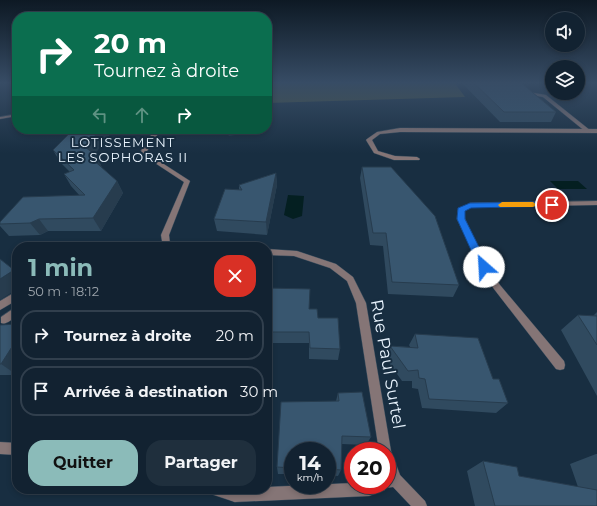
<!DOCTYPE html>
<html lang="fr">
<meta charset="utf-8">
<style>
body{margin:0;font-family:Montserrat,sans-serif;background:#1f2f3d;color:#f1f3f6;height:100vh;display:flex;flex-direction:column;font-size:15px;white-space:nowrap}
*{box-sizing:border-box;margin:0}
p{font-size:13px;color:#9ca4ab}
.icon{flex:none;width:22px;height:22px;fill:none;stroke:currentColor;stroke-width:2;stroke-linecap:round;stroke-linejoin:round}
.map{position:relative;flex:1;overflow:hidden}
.sheet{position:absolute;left:12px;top:242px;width:260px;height:252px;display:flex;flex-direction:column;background:#122231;border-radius:16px;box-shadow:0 2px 6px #0003,0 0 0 1px #313f4d}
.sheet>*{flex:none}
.hud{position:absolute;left:12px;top:12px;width:260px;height:122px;border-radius:16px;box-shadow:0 2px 6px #0003,0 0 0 1px #313f4d;background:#0b6e4f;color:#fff;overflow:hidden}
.controls{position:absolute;left:545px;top:12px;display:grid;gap:8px}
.controls a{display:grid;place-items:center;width:40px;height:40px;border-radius:50%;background:#122231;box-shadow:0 2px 6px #0003,0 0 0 1px #313f4d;font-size:20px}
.speed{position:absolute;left:284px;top:442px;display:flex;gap:8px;font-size:20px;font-weight:700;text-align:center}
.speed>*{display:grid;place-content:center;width:52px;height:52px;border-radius:50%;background:#122231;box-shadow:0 2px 6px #0003,0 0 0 1px #313f4d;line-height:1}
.speed small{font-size:10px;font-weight:400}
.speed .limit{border:6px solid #d22;background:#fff;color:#111}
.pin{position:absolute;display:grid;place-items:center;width:34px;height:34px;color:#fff;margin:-17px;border:2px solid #fff;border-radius:50%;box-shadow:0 1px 4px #0007}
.me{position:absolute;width:44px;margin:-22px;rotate:334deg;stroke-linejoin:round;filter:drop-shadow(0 0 3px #0008)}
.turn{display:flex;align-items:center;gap:14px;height:84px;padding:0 16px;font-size:18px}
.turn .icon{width:52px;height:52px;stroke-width:2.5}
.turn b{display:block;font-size:28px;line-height:34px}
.lanes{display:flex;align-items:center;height:38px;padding:0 16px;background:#0003;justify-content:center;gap:20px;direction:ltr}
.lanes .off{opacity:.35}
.round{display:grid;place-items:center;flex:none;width:42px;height:42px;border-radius:16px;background:#1f2f3d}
.overview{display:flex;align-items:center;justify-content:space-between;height:68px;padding:0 16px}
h1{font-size:24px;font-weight:700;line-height:30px;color:#8bbbb9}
.cta{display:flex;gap:8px;margin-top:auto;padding:8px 16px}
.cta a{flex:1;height:46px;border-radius:16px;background:#8bbbb9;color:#111;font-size:16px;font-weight:700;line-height:46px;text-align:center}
.cta a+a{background:#1f2f3d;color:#f1f3f6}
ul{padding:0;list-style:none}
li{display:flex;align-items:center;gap:12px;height:50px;margin:0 8px 6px;padding:0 8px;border:2px solid #313f4d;border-radius:16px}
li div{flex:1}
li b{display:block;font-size:15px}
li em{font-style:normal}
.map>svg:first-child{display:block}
.green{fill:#4b543e}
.water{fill:#041f21}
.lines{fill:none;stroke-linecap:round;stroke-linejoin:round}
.service-casing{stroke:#354a5b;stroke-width:1}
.minor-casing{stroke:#354a5b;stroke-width:1}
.service{fill:#857576;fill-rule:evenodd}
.minor{fill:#857576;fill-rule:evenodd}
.wall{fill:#304a5f}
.shaded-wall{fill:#273c4e}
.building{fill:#38566f;stroke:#273c4e}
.route{fill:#1a73e8;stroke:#114b97}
.slow{fill:#f59e0b}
.labels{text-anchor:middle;stroke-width:4;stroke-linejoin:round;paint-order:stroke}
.far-neighbourhood-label{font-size:13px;letter-spacing:1px;fill:#e9f4fe;stroke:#182e41}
.near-street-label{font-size:17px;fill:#e9f4fe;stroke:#182e41}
</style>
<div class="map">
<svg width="597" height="506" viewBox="0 0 597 506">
<rect width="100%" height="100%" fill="#182e41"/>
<!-- green -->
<path class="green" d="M267,82h187l11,15 -198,6z"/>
<!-- water -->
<path class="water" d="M550,181h28l9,8h-29z
M288,195l16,1 -2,20 -9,3 -9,-4z"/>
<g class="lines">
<defs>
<path id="service" d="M522,91l24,4 45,36 -5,1 -43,-35 -21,-4z
M257,129l-4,4 -24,2 -3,-2 3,-2z
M597,201v4l-126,2 -7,4 1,8 22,47 13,19 64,76 1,4 -1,4 -4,1 -4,-1 -62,-80 -13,-20 -24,-50 1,-9 12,-7z
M17,291v9l-17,10v-9z
M17,306v9c-5,4 -10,10 -16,8v-6z
M0,442l17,1v12l-17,-1z
M209,489h28l3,1 2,5 -2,5 -5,2 -24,-8z"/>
<path id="minor" d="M17,114v2l-17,3v-2z
M400,128l197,1v4l-197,-1 -20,2 -8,6 6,11 17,5 22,1 3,2 -1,1h-25l-20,-7 -8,-13 1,-1 10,-7z
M155,129h6l-14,22 12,10 31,20 -21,54 1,9 4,3h-11l-2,-12 23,-53 -29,-19 -14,-12z
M267,249l30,2 39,13 17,13 13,26 25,148 9,24 25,26 2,5h-16l-18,-19 -8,1v2l-16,6 -134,6 -5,-2 -2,-5 2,-5 3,-1h34v-2l86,-4v2h34v-34h-8l-23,-148 -9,-22 -17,-13 -36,-12 -27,-1z"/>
</defs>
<!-- service casing -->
<use href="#service" class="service-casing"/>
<!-- minor casing -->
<use href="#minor" class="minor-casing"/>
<!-- service -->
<use href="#service" class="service"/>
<!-- minor -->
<use href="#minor" class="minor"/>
</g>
<!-- wall -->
<path class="wall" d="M520,82l36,30 -5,10h-51l-38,-39z
M114,129l-20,25 3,2 5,12 15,13 6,12 -22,38h-53l-8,4 -31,1 -9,-10v-4l80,-26 -9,-10 -7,-12 6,-2 -10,-10 -7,-12z
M162,129h40l-40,1z
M362,167l97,118 -6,12 -65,-3 -5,-48 -13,-1 -10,-67z
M276,173l1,12 -10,50 -50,-4 -3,-12 25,-29v-5z
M267,288l42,21 9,9 22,31 -2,11 -29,-1v-16h-37v5h-5z
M597,312v84l-36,-66 17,-15 15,1z
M0,325l17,50h-17z
M415,334l78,45 15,24 -12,10 -74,-5 -4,-19 -6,-1v-7h-10l-17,-24 5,-11 20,1 -1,-2z
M338,393l33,44 -5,8 -24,-1 -1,26 -3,6 -11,-1v-24h-34v23h-15l-1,-7 59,-66z
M596,454h1v52h-122l-8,-35 16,-10 36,15 59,11 -8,-23z"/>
<!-- shaded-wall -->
<path class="shaded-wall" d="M101,129h13l-22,29 5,-2 5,12 -5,2 -12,-23z
M276,173l1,12 -10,50 -1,-13z
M117,181l6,12 -22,38 -8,-13z
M39,219l9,12 -8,4 -10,-12z
M14,270l3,3v16l-17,11v-21z
M17,339v36l-16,-11z"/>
<!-- building -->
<path class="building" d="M473,82h47l36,30h-52z
M74,129h27l-16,18 12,9 -6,2 26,23 -24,37 -54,1 -9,4 -30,1v-2l23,-25 62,-2 -21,-21 10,-4 -21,-20z
M362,167h29l44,49 24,69 -67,-3 -6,-49h-13z
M276,173l-10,49 -52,-3 11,-30 17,1 -3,-5z
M0,259l14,11 -14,9z
M267,288l43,1 -1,20h8l1,9h20l2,31 -30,-1 -1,-16h-38v5h-4z
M578,315l19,1v29z
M17,324v15l-16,25h-1v-39z
M415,334l63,4 15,41h6l9,24 -79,-4 -4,-20 -6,-1 -1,-8 -10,1 -18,-25 28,2z
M362,392l9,45 -29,-1 -1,34 -14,-1v-18h-34v17l-16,-1 4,-65 58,-1 -1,-8z
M483,461l34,6 2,9 78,14v16h-102z"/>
<!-- sky -->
<linearGradient id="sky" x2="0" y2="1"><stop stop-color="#0d1924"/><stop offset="0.54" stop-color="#374c65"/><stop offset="1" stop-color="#374c65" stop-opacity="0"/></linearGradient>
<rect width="597" height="153" fill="url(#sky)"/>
<!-- route -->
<path class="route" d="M552,202l3,3 -1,1 -83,2 -6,3v8l24,48 -2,3h-7l-23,-51 1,-11 12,-5z"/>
<!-- slow -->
<path class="slow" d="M502,202h31l4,3 -4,2h-33l-2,-2z"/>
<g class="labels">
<!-- far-neighbourhood labels -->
<g class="far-neighbourhood-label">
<text x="123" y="147">LOTISSEMENT<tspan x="123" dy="15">LES SOPHORAS II</tspan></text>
</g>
<!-- near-street labels -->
<g class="near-street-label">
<text transform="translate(388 364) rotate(80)" y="6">Rue Paul Surtel</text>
</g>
</g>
</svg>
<div class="controls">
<a><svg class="icon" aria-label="sound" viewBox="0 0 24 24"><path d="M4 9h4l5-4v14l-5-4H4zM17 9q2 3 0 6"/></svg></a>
<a><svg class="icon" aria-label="layers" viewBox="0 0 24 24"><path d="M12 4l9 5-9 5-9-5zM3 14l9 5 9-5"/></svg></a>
</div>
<div class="speed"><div>14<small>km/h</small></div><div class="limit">20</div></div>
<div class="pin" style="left:552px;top:205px;background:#d93025"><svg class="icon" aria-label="arrive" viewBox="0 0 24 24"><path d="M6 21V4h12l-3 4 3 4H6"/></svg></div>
<svg class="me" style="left:484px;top:267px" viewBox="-20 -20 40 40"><circle r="19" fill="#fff"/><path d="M0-13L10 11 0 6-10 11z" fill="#1a73e8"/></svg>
<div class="hud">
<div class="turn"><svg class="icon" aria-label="right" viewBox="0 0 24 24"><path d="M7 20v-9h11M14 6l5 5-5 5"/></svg><div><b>20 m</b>Tournez à droite</div></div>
<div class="lanes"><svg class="icon off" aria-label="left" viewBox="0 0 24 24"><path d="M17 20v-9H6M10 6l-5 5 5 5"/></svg><svg class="icon off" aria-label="ahead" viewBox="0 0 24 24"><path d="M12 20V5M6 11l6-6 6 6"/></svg><svg class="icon" aria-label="right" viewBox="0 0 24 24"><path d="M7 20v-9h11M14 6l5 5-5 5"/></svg></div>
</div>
<section class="sheet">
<div class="overview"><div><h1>1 min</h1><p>50 m · 18:12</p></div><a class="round" style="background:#d93025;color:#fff"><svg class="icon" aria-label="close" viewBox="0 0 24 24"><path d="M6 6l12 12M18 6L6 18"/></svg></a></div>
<ul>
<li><svg class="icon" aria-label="right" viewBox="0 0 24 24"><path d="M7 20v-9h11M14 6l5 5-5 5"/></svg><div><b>Tournez à droite</b></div><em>20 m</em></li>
<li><svg class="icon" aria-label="arrive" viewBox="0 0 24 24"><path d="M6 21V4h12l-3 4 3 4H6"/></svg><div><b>Arrivée à destination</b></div><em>30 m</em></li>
</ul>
<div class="cta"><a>Quitter</a><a>Partager</a></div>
</section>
</div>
